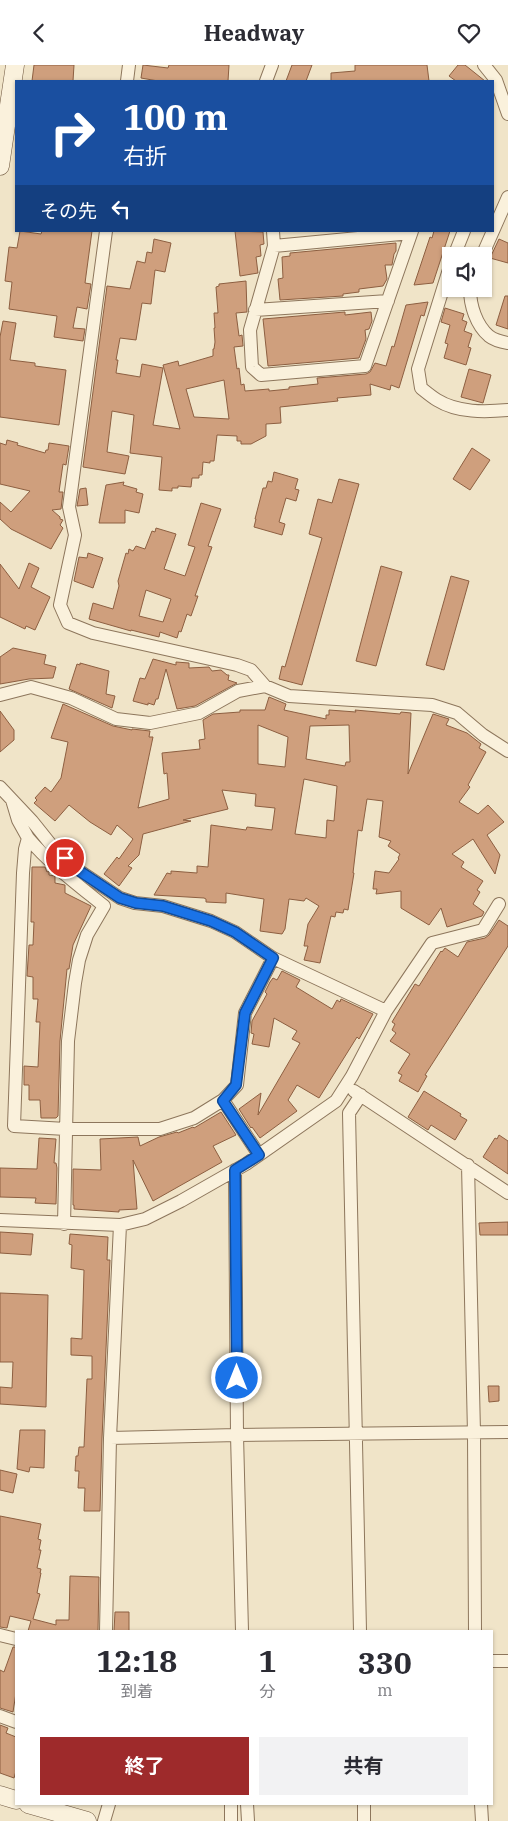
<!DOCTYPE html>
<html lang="ja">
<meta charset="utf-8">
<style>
body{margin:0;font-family:"IBM Plex Serif","Noto Sans JP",serif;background:#f2f2f3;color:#2b2b33;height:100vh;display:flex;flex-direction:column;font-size:19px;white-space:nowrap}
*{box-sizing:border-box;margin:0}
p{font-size:16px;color:#7c7c81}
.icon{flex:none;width:28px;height:28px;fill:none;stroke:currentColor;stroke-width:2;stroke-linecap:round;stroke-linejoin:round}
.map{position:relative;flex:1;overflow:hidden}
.drawer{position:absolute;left:15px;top:1565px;width:478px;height:175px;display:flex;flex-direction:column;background:#fff;border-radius:0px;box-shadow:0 1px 4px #0004}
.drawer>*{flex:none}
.guide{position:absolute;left:15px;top:15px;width:479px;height:152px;border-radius:0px;box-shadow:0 1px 4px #0004;background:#1a4fa0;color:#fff;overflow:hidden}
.controls{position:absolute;left:442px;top:182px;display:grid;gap:10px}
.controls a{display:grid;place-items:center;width:50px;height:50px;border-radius:0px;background:#fff;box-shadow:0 1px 4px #0004;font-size:25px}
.pin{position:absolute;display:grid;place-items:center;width:42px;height:42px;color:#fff;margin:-21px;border:2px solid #fff;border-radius:50%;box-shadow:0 1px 5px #0007}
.me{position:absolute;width:55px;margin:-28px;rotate:0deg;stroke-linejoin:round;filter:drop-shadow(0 0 4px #0008)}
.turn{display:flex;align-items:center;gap:18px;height:105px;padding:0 25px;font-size:22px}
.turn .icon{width:65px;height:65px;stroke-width:2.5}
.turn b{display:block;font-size:35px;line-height:42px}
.then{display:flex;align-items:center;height:48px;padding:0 25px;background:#0003;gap:10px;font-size:19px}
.eta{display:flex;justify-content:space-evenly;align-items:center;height:85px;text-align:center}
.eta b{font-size:30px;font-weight:700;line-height:35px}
.cta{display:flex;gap:10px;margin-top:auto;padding:10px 25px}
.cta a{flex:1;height:58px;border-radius:0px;background:#9e2a2b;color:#fff;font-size:20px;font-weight:700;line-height:58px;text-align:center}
.cta a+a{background:#f2f2f3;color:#2b2b33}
header{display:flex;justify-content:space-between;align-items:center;height:65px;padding:0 25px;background:#fff;font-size:22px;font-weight:700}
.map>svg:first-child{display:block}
.building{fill:#cf9f7d;stroke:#8d5f41;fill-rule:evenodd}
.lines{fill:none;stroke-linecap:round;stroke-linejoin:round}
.street-casing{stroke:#8d765c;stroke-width:14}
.secondary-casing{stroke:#6f573f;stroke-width:19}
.street{stroke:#faf1dc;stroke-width:12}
.secondary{stroke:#faf1dc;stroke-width:18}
.route-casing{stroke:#114b97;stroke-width:12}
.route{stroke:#1a73e8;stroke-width:9}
</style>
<header><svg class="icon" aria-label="back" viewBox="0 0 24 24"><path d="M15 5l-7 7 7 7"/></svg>Headway<svg class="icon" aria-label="heart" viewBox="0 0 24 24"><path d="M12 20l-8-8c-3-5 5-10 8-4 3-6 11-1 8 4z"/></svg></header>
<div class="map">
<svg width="508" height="1756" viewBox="0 0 508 1756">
<rect width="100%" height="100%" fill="#f0e4c8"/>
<!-- building -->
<path class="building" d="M34,0h40l-1,16h-41z
M143,0l25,3 1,-3h60l-1,16h-70l-17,-3z
M292,0h20l-6,16h-20z
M355,0h72l2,16h-98v-8l24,-2z
M458,0h7l20,16h-29l-7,-5z
M20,166l21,3 1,-3h50l-7,52 6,1 -4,25 -10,-2 -4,21 12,1 -2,12 -29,-4 3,-21 -48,-7 3,-27 -7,-1 4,-34 8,1z
M235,166l28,1 1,12 -4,1 1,11 -5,1 2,16 -18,3z
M434,166h16l-17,52 -19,2 16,-48 2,1z
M154,174l17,4 -6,29 -10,-2 -4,34 -9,-1 -6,37 -16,-2 -4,22h2l-2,13 24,4 2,-13 21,4 -10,57 27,4 -17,-64 15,-4 1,5 34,-10v-7h1l1,-7 -1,-14h1l-1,-15h4l-2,-26 3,-1v-2l27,-3 1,31 -11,1 3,23 3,-1 1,11 -9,1 3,22 2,-1 2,17 3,-1 1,7 24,-2v2l20,-2v-2l29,-3 -1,-6 49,-4 4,-2 5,-9 11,3 6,-20 2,1 12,-42 22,-3 -4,14 -3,-1 -22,73 -8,-3 -1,5 -20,-6 1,11 -34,3 1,3 -58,6 1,16 -15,1v12l-15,8h-10v-3h-4v-5l-20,-1 -3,26h-4v2l-7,-1 -1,13h-3v3h-7l-1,9 -13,-1v2h-6v3l-13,-1 3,-33 -32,-4 4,-38 -22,-4 -5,41 22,4 -4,18 -42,-7 24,-181 23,3 7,-28 8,2 2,-11 5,1zM224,315l5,39 -35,-2 -8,-28z
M499,174l9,4v20l-18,-5z
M396,178v8l-2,3 -2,11h-7l2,14 -4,7 -24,3v3l-16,2v2l-63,4 -2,-21 5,-1 -1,-21 8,-1v-3z
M505,231h3v33l-12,-4z
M445,243l19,6 -2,6 5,2 -3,9 8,3 -4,13 3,1 -5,17 -22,-7 4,-14 -3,-1 5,-18 -9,-3z
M345,247v3l26,-3 1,9 -3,8 -4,1 1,9 -7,19 -91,8 -5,-47z
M3,256l13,2 -6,37 25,3v3l31,4 -7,55 -59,-8v-80z
M469,304l22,6 -8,28 -22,-6z
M7,375l11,3 -1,2 28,8 1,-3h2l1,-7 20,3 -3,19 -3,-1 -4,28h4l-2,17 -9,1 8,7v2l3,1 -3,5 3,3 -12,21 -40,-20 -11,-10v-17l11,10 19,-21 -30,-7v-41l6,2z
M472,383l18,12 -20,30 -17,-11z
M274,407l24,7 -3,10 4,1 -3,11 -10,-3 -7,24 6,2 -3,11 -28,-8 2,-8h-1l8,-31h3l2,-7 4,1z
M339,414l20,5 -57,201 -23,-6 3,-13 3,1 37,-129 -13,-4 9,-35 14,4z
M124,417l-1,3 14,4 -1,3 7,2 -4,19 -14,-3v13h-26l7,-38z
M86,423l2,17 -11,1 3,-17z
M201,438l20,6 -13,37 4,1 -17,49h3l-7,20 -4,-2 -6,18 -2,-1 -2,7 -17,-6 -1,5 -28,-7v1l-42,-12 4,-16 20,6 6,-23 -1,-5 8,-28 2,1 1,-5 4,2 3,-5 9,3 7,-18 3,1 1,-4 20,6 -12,35 21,7 10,-29 -7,-2zM146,525l25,9 -8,23 -24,-6z
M88,488l15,5 -10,30 -19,-7 5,-24 8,1z
M29,498l10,5 -8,19 19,10 -15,33 -9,-4 -1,3 -25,-12v-53l19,25z
M381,501l21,6 -26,94 -20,-5z
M451,511l18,5 -25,89 -18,-5z
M13,583l33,7 -2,9 12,3 -3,11 -24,1 -29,5v-27z
M153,594l23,6v-3l13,1v5l20,-1 3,4 9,-1 6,5h2l-1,5 9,3 -42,23 -18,3 -11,-40 -8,30h-2l-2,6 -6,-2v2l-15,-4 7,-23 5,1z
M80,598l29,8 -3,23 9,2 -3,12 -43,-19 8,-25 3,1z
M269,632l17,7 -2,6 42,9v-4h3v-5l27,2 -1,-2 45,4 1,-2 10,1 -3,61 25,-60 16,5 -3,6 21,8 14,11 -2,4 7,4 -18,33 2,2 -11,15 19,12 10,-9 16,17 -17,13 13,20 -5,19 -22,-35 -21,15 12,8 -3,5 22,14 -6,9 3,2 -7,12 11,8 -2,4 -35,11 -6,-19 -12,17 -28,-17v-17l-25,3 1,-5h-4l2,-18 14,2 10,-14 -1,-1 2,-4 -12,-8 3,-5 -12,-4 4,-36 -16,-2 -5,32 -4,-1 -5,43h1l-6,37 -4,-1 -1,4 -7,-1 -1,5 -4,-1 -11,47 -16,-3 4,-14h-4l4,-22 11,-18 -13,-8 -2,3 -15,-2 -4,30 -3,5 -22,-3 4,-32 -38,-6v10l-20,-1v-3l-2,-1 -50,-3 13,-22 4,1v-3l26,2v-7l11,1 3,-42 35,5 1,-3 25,3 3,-22 -20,-2 1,-12 -34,-4 6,19 -45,11 8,1 -48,13 -4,21 -11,11 4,2 -13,18 -15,-12 13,-17 2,2 14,-20 -16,-14 -6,10 -21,-13 -21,-17 -14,16 -21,-18 3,-3 -2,-2 10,-11 6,5 10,-14 7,-36 -17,-4 12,-34 50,22 19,4v-1l18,2 -1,6h4l-15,71 31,-9 -2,-26 -3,1 -2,-21 38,-4 -1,-9 6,-1 -2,-19 10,-6 27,-2v-2h25zM258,660l30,12 -3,30 -27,-3zM349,660l1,37h-4l-1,4 -39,-7 4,-33zM304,714l33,7 -3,35 -7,-1 -1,18 -31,-4z
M0,646l14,19v10l-14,12z
M32,802h13l2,5 2,-1v4l6,1v7l10,2v8l26,13 -18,39 -4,24h-2l-7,72 -2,75 -2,2h-15l-1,-18h-11v-15h-5v-19l14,1 2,-45h-4l2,-23h-5v-22l-6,-1 2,-31h4l1,-23h-3z
M499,855l9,6v20l-83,129 2,1 -9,16 -19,-11 3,-6 -4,-2 12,-19 -20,-13 6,-8 -4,-3 3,-6 -3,-2 23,-38 4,2 22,-35 1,1 3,-4 13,9 9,-15 18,-4 4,-3z
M282,906l18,9 -4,7 36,22 5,-9 3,2 1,-3 32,15 -14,25 -2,-2 -38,61 -22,-13 -9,15 9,11 -37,27 -8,-11 -1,1 -12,-19 22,-16 -3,22 42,-72 -8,-4 5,-8 -23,-13 -5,29 -17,-3 2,-10 -3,-1 1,-12 15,-27 -2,-2 5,-10 3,-4 4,2z
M424,1026l37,23 -1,2 7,4 -12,20 -24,-15 -3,5 -20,-13z
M221,1047l15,23 -23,11 9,16 -69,39 -20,-41 4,49 -18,1v2l-45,-3v-4h-1v-36l28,1 -1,-31 38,-2 2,9 19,-9 18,-5 1,1 15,-6 1,1z
M499,1070l9,6v33l-25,-17 12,-19 2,1z
M39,1073l17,1 -2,24h2l1,5 -1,36 -21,-1 1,-5 -36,-1v-29l37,1z
M508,1157v13h-28l-1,-12z
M0,1167l33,2 -2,21 -31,-2z
M70,1169l38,3 -1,23h3l-8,178 -2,73h-16l1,-23h-7l1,-17h-4l1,-15h2l1,-9h5l3,-68h5v-23l-21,-1v-17l11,1 2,-69 -13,-2 1,-23 -3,-1z
M0,1228l48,2 -2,112 -46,-3v-17l12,1 1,-26h-13z
M488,1321h11v15l-10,1z
M20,1365h25l-1,38 -14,-1 -1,5 -12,-3z
M0,1405l17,4 -4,19 -13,-3z
M0,1451l41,8 -3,15 3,1 -2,10h2l-4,18 4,1 -1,4h1l-4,20 3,1 -7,25 23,6v-5h13l1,-44 29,1 -1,54h-70l3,-10 -21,-5 -3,12 -7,-1z
M115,1547h14v19h-15z
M13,1582h3v46l-3,19 -13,-4v-38l4,2z
M0,1660l8,3 -2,5 10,4v34l-2,7 -14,-5z"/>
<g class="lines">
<defs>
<path id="street" d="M484,0l12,15 12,34
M127,16l2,-16
M266,16l6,-16
M106,166l-37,276 6,28 -15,70 8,18 25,10 144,32 14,5 14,16
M273,166l1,15 -24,84 2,37 9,8 104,-9 47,-135
M274,181l137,-13
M454,191l10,-25
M482,191l26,-59
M451,198l-33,106 3,19c5,4 11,9 16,12 21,13 48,12 71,10
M470,224c0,16 6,36 19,47 5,4 13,6 19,7
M255,245l133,-9
M0,630l31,-8 40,11 45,21 34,4 49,-10 39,-22 27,-5 24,10 143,9 25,8 26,22 25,16
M0,722l32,34 20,25 26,24 42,28 15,5 28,3 48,15 24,11 38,26 113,53
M12,735l6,20 10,18 -3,11 -2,24 -9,253 52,3h94l34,-11 29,-18 14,-15 8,-72 28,-55
M28,773c22,26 49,46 76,68l-17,29 -8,25 -4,23 -7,58 -4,183
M354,1026l154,102
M223,1035l36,55
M468,1100l6,268 1,198
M235,1105l2,265 5,196
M0,1155l120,5 25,-6 36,-18 65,-37 90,-63 16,-25 34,-65 46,-68 51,-13 16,-26
M110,1373l127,-3 271,-3
M106,1566l4,-193 10,-213
M360,1566l-11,-518 12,-18
M0,1570l16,4
M491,1596h17
M0,1651l16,6
M247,1739l1,17
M364,1739v17
M481,1739l1,17
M104,1756l5,-17
M231,1756v-17"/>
<path id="secondary" d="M0,101l15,-101
M0,1730l16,5
M28,1739l59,17"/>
</defs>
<!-- street casing -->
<use href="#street" class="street-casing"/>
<!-- secondary casing -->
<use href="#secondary" class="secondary-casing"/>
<!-- street -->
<use href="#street" class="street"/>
<!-- secondary -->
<use href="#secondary" class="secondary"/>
</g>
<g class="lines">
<defs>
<path id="route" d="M65,793l13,12 42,28 16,5 27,3 48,15 24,11 38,26 -28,55 -9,72 -13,16 36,54 -24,15 2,208"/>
</defs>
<!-- route casing -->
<use href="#route" class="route-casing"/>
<!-- route -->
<use href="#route" class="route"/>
</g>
</svg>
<div class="controls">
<a><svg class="icon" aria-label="sound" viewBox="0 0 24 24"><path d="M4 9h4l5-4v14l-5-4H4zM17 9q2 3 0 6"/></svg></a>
</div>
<div class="pin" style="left:65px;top:793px;background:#d93025"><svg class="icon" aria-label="arrive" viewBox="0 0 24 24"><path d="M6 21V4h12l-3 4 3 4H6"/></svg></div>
<svg class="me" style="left:237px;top:1313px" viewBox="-20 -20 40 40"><circle r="17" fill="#1a73e8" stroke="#fff" stroke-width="3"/><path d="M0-11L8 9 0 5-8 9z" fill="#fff"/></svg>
<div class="guide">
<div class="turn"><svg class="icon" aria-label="right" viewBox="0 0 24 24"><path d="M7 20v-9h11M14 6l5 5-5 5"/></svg><div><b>100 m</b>右折</div></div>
<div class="then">その先<svg class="icon" aria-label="left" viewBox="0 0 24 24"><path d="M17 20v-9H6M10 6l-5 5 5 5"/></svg></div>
</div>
<section class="drawer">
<div class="eta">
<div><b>12:18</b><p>到着</p></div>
<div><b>1</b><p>分</p></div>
<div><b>330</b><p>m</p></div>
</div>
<div class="cta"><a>終了</a><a>共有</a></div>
</section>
</div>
